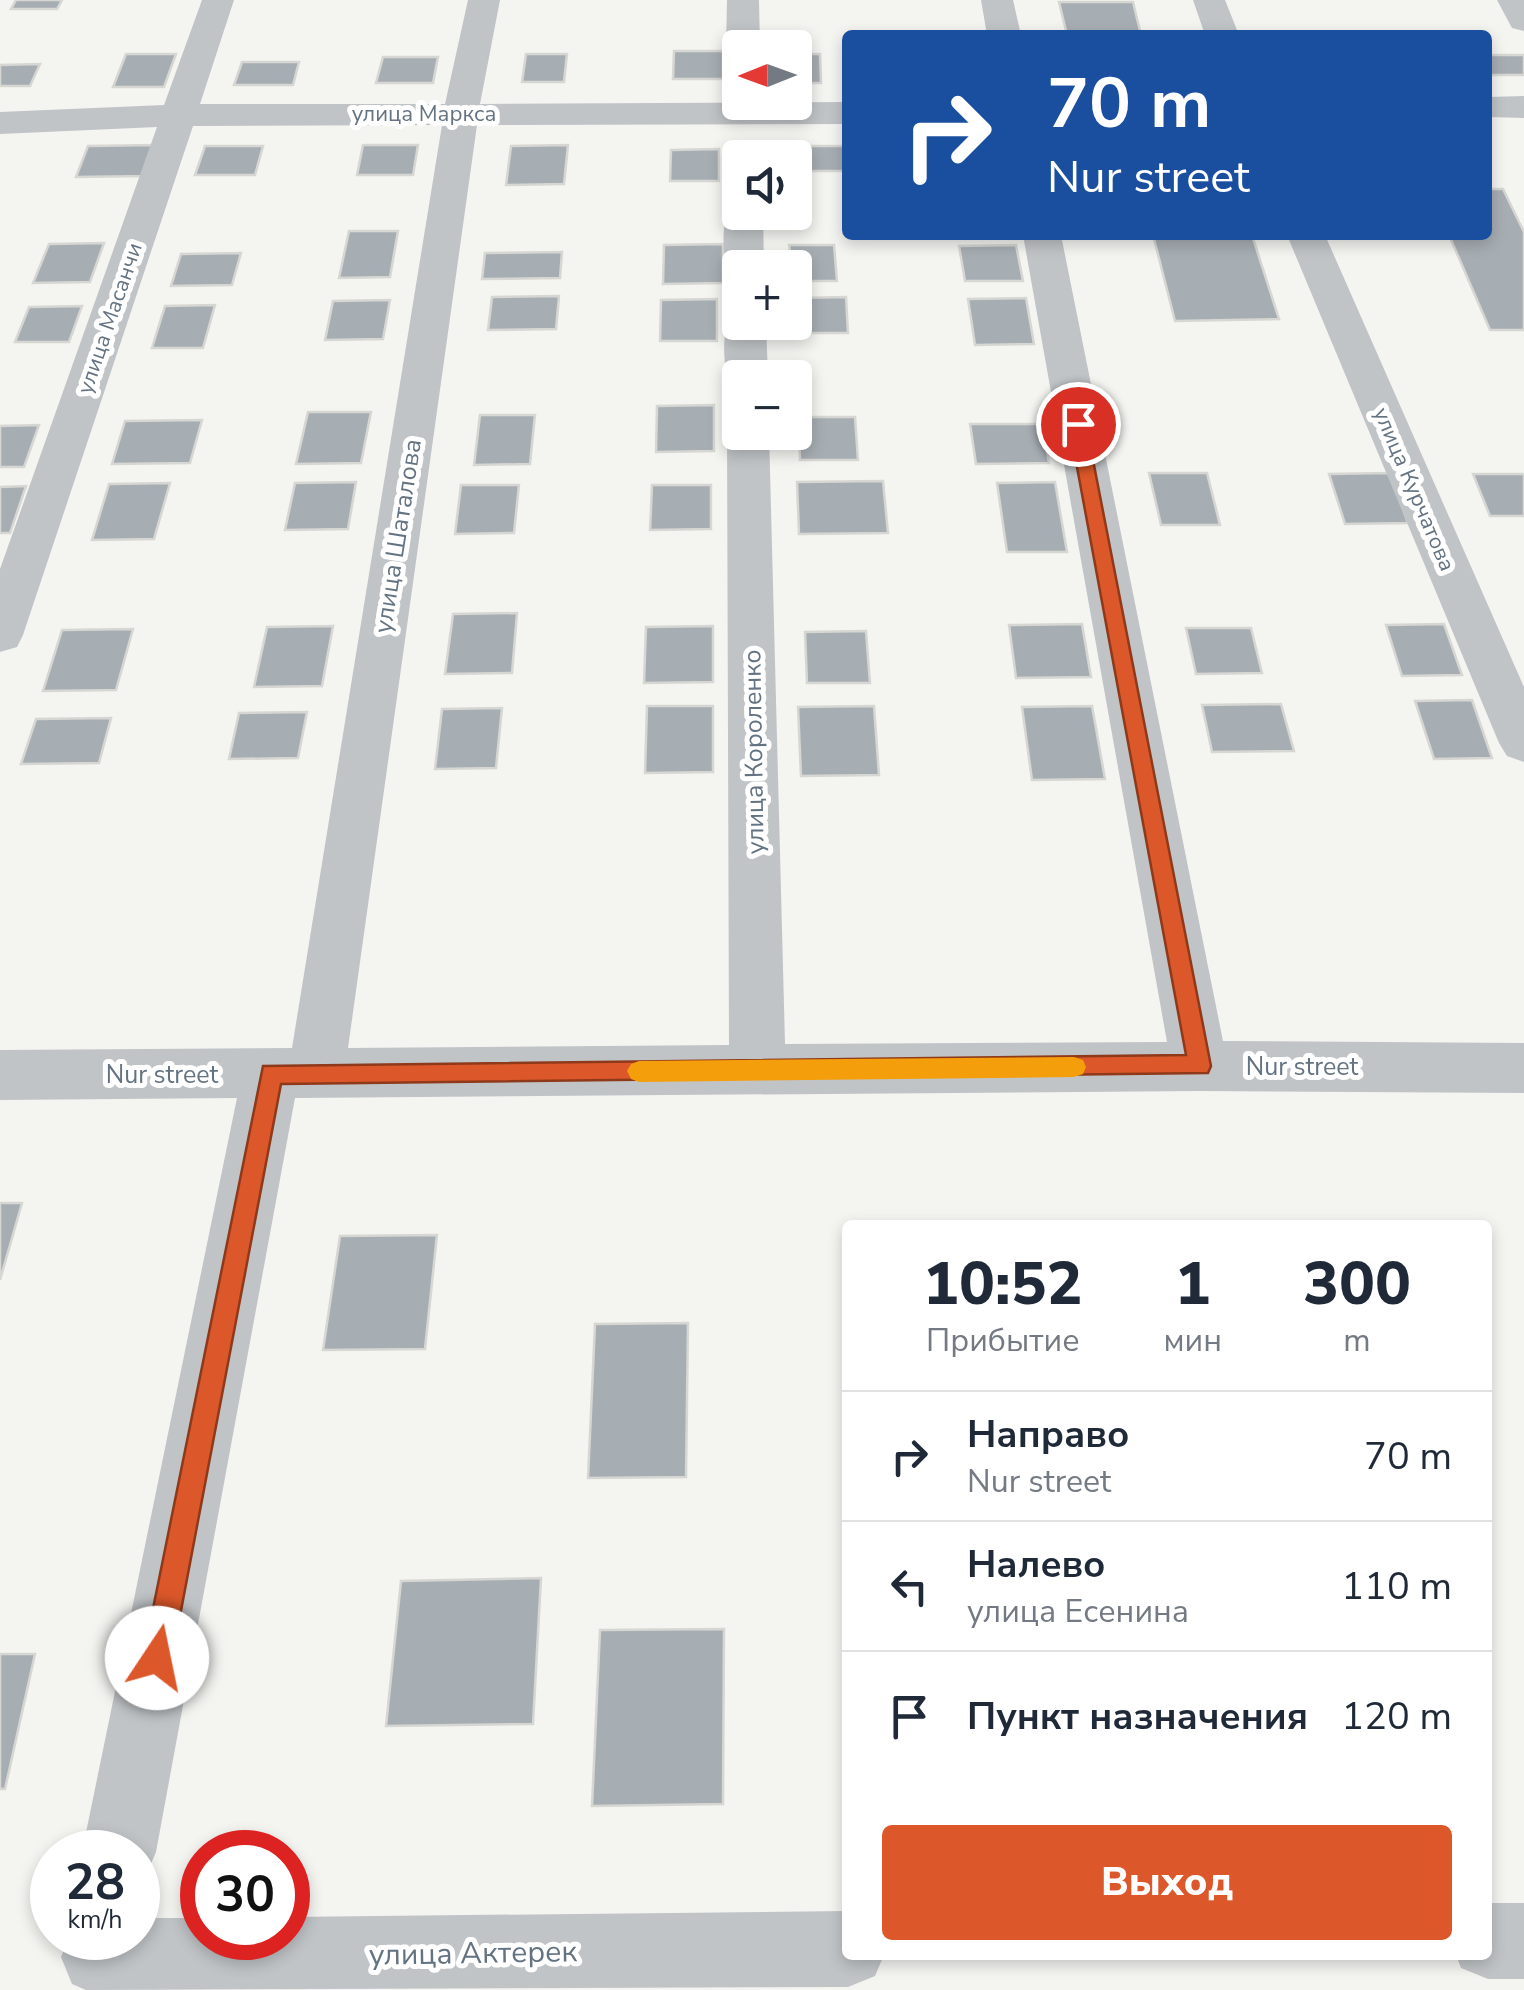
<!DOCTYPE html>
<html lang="ru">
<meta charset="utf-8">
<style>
body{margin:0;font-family:"Nunito Sans",sans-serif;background:#f2f2f3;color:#1f2937;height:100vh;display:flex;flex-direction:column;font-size:38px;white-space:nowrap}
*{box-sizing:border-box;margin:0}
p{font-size:32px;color:#747a83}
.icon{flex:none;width:55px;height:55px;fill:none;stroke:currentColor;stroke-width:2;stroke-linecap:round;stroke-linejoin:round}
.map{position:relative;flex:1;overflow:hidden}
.sheet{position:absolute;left:842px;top:1220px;width:650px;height:740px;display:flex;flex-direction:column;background:#fff;border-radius:10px;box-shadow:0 5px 15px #0003}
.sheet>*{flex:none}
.banner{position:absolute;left:842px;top:30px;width:650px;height:210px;border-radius:10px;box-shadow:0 5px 15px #0003;background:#1a4fa0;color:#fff;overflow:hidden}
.needle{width:65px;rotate:269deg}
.controls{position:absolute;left:722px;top:30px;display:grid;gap:20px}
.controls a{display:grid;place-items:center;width:90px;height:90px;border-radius:10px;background:#fff;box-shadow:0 5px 15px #0003;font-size:50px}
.speed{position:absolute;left:30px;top:1830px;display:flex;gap:20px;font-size:50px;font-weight:700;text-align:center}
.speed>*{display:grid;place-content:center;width:130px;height:130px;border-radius:50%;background:#fff;box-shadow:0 5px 15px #0003;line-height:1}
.speed small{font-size:25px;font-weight:400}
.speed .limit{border:15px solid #d22;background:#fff;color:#111}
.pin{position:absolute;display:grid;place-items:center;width:85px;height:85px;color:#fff;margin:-42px;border:5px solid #fff;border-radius:50%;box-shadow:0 2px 10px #0007}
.me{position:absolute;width:110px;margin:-55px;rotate:11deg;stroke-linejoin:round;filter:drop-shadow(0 0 8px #0008)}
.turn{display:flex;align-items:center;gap:35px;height:210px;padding:0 40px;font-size:45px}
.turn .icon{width:130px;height:130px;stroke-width:2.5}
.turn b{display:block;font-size:70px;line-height:85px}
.eta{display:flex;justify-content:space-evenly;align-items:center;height:170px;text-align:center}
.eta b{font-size:60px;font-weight:800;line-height:70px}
.cta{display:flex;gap:20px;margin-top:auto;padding:20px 40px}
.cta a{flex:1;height:115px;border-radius:10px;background:#dc5729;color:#fff;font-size:40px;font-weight:800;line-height:115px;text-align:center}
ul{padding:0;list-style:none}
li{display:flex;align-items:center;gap:30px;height:130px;padding:0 40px;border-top:2px solid #e0e1e3}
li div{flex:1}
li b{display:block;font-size:38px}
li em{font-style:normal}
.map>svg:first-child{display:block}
.building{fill:#a7aeb3;stroke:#d6d6d3;stroke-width:2.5}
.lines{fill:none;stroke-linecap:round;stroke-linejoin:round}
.minor{fill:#c0c4c7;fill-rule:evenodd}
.route{fill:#dc5729;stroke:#8f391b;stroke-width:2.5}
.slow{fill:#f59e0b}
.labels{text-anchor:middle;stroke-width:10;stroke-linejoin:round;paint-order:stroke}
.far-street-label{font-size:22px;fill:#647381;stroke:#fff}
.street-label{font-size:25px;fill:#647381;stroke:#fff}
.near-street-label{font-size:30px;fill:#647381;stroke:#fff}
</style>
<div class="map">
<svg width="1524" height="1990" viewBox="0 0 1524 1990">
<rect width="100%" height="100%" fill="#f4f4f1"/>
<!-- building -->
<path class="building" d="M16,0h46l-5,9h-46z
M1059,2h74l8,33h-74z
M674,51h49v28h-50z
M126,54h50l-12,33h-51z
M526,54h41l-3,28h-42z
M795,54h25l1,29h-26z
M1488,55h36v20h-36z
M383,57h55l-5,26h-57z
M242,62h57l-6,23h-59z
M40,64l-10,22h-30v-21z
M156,145l-11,31 -69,1 12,-31z
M363,145h55l-5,30h-56z
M568,145l-4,39 -58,1 5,-39z
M205,146h58l-8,29h-60z
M796,146h47l2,25h-47z
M719,149v32h-49l1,-31z
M1488,189h15l21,43v98h-34l-41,-95h39z
M349,231h49l-8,46 -51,1z
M1153,235h99l27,84 -104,2z
M104,243l-14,39 -57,1 16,-39z
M723,244v39l-60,1 1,-39z
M789,245h45l3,36h-42z
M1016,245l7,36h-58l-6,-35z
M562,252l-2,26 -78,1 3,-26z
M241,253l-9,32 -61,1 10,-32z
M559,296l-3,33 -68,1 4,-33z
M846,297l2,36h-52l-1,-35z
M1026,298l8,46 -59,1 -7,-46z
M717,299v42h-57l1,-41z
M390,300l-7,39 -58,1 8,-39z
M215,305l-12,43h-51l13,-42z
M82,306l-13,36h-54l14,-35z
M714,405v46l-58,1 1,-46z
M308,412h63l-10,51 -65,1z
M480,415h55l-5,49 -56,1z
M798,417h57l3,43h-58z
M202,420l-12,43 -78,1 13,-43z
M970,424h72l7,39 -73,1z
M39,425l-15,42h-24v-41z
M1149,473h58l13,52h-59z
M1390,473l18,50 -63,1 -16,-50z
M1473,474h51v42h-34z
M883,481l5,52 -89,1 -2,-52z
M356,482l-8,47 -63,1 10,-47z
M1055,482l12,70h-60l-10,-69z
M170,483l-16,56 -62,1 17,-56z
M461,485h58l-5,48 -59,1z
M652,485h59v44l-61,1z
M26,486l-16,47h-10v-46z
M517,613l-5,60 -67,1 8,-60z
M1082,624l9,53 -75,1 -7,-53z
M1444,624l18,51 -60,1 -16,-51z
M333,626l-11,60 -68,1 13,-60z
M713,626v56l-69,1 2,-56z
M1186,628h65l11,45 -66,1z
M133,629l-17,61 -73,1 19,-61z
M866,631l4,52h-63l-2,-51z
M1472,700l20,58 -58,1 -19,-58z
M1281,704l13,47 -82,1 -10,-47z
M647,706h66v66l-68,1z
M874,706l5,69 -78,1 -3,-69z
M1092,706l13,73 -73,1 -10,-73z
M502,708l-6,60 -61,1 7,-60z
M307,712l-9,46 -69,1 10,-46z
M111,718l-12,45 -78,1 15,-45z
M0,1203h22l-22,77z
M437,1235l-12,114 -102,1 17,-114z
M688,1323l-2,154 -98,1 7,-154z
M541,1578l-8,146 -147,2 15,-145z
M724,1629l-1,175 -131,2 8,-176z
M0,1654h35l-30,135h-5z"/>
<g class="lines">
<!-- minor -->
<path class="minor" d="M202,0h32l-34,104h245l23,-104h32l-20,104 368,-2v22l-371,1 -129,923 381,-3 -2,-613 6,-10 7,-2v12h29l16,612 382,-2 -144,-807h38l162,806 301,2v50l-324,-2 -905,7 -139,754 -11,26 -7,3v-29h-56l155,-754 -237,2v-50l292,-2 150,-923 -249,1 -170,509 -6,12 -17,5v-83l157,-442 -157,7v-22l164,-7z
M727,0h32l1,48h-20v9l-9,-2 -5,-7z
M981,0h32l8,35h-34z
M1193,0h32l14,35h-34z
M1497,0h27v31l-12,-3z
M1524,96v22l-36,-1v-20z
M740,202v10h23l1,56h-24v10l-9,-2c-10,-15 -10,-57 0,-72z
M1287,235h38l199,452v75l-17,-6 -8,-13z
M740,311v11h26l2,56h-28v11l-8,-2c-10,-16 -11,-58 0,-74z
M1488,1903h36v76h-36l-27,-11 -5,-13h32z
M848,1911v44h36l-9,21 -27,11 -762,3 -14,-6 -11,-27 8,-19h69v-20h64v20h86v-21z"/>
</g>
<!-- route -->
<path class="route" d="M1078,418l8,6 125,642 -3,7 -927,11 -109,574 -5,10 -10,4 -10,-4 -4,-10 120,-592 923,-11 -117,-631z"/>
<!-- slow -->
<path class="slow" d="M1074,1057l9,3 3,7 -3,7 -9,3 -435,5 -8,-3 -4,-8 4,-7 8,-3z"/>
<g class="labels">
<!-- far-street labels -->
<g class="far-street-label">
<text x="424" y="121">улица Маркса</text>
<text transform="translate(109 318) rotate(-71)" y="8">улица Масанчи</text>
<text transform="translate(1415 489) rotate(67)" y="8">улица Курчатова</text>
</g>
<!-- street labels -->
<g class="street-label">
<text transform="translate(397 536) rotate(-81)" y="9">улица Шаталова</text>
<text transform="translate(753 752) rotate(-91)" y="9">улица Короленко</text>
<text x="1302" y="1075">Nur street</text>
<text x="162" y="1083">Nur street</text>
</g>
<!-- near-street labels -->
<g class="near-street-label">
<text transform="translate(473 1953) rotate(-1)" y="10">улица Актерек</text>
</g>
</g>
</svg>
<div class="controls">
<a><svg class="needle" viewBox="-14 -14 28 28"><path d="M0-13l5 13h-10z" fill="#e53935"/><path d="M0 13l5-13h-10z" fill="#747a83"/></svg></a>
<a><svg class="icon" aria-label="sound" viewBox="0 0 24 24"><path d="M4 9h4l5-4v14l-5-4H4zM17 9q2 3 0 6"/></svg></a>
<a>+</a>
<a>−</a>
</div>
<div class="speed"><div>28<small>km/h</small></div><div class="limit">30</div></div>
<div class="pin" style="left:1078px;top:424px;background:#d93025"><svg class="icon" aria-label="arrive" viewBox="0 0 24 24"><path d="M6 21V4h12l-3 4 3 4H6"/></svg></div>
<svg class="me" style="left:157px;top:1658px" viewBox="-20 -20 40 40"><circle r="19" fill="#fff"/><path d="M0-13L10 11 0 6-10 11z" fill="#dc5729"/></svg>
<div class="banner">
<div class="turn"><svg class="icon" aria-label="right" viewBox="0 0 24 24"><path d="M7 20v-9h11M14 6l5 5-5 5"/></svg><div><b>70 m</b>Nur street</div></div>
</div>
<section class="sheet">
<div class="eta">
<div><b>10:52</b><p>Прибытие</p></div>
<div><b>1</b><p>мин</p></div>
<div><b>300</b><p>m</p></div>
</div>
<ul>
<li><svg class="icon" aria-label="right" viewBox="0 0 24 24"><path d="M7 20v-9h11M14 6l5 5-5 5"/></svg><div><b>Направо</b><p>Nur street</p></div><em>70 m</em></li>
<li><svg class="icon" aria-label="left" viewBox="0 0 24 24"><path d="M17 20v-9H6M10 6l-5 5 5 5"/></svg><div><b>Налево</b><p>улица Есенина</p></div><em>110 m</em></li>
<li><svg class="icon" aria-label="arrive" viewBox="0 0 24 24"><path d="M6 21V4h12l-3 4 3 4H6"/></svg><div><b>Пункт назначения</b></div><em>120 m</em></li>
</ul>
<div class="cta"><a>Выход</a></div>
</section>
</div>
